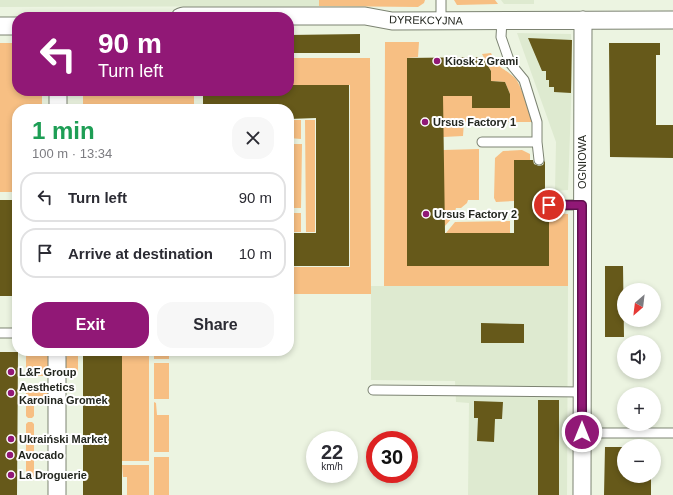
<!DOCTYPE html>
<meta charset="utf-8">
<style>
body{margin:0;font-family:Helvetica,sans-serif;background:#f7f7f7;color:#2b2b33;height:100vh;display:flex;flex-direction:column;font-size:15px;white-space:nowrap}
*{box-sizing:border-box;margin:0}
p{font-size:13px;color:#7c7c81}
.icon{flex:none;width:22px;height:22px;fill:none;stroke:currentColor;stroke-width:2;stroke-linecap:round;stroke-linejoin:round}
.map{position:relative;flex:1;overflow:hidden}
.side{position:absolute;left:12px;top:104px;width:282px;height:252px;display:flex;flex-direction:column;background:#fff;border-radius:16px;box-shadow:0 2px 6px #0003}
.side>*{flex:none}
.top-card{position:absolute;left:12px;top:12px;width:282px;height:84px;border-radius:16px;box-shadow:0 2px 6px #0003;background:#911876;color:#fff;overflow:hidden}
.needle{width:26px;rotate:208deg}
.controls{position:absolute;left:617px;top:283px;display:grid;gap:8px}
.controls a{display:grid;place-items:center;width:44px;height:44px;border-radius:50%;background:#fff;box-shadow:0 2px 6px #0003;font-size:20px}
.speed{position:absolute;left:306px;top:431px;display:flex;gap:8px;font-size:20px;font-weight:700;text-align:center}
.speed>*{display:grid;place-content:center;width:52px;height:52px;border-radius:50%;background:#fff;box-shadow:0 2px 6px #0003;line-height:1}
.speed small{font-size:10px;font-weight:400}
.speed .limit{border:6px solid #d22;background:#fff;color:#111}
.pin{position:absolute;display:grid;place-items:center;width:34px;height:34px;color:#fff;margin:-17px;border:2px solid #fff;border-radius:50%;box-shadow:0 1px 4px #0007}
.me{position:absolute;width:44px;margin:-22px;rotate:0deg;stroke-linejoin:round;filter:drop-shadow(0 0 3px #0008)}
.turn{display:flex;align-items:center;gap:14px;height:84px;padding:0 20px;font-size:18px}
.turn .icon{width:52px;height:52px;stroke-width:2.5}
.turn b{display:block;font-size:28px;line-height:34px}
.round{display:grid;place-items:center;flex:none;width:42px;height:42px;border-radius:16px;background:#f7f7f7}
.headline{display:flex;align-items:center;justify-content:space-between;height:68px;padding:0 20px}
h1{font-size:24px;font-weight:600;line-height:30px;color:#1e9e55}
.action{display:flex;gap:8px;margin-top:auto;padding:8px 20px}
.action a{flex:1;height:46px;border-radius:16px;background:#911876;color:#fff;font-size:16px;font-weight:600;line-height:46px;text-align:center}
.action a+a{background:#f7f7f7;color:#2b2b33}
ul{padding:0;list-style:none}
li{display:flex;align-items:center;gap:12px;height:50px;margin:0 8px 6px;padding:0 12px;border:2px solid #e1e1e2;border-radius:16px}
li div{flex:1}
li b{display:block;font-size:15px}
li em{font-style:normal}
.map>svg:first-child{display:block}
.built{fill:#deead0}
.green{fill:#f7bf83}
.building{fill:#66591a}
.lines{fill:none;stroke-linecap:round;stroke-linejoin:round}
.lane-casing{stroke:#7c8372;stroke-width:11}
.street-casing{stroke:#7c8372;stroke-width:19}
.lane{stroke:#fff;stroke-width:9}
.street{stroke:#fff;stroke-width:17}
.route-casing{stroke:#5e104d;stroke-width:10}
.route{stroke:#911876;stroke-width:7}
.poi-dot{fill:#911876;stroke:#fff;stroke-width:1.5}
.labels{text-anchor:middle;stroke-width:4;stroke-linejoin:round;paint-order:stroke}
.street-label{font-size:11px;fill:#23261f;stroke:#fff}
.poi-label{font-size:11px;font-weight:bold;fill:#23261f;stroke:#fff;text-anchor:start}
</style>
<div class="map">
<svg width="673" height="495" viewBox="0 0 673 495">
<rect width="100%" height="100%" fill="#ecf4e1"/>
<!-- built -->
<path class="built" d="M0,0h319v6l-319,1z
M501,0h33v4h-30z
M517,33l54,1 1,42 -4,114 -13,1 1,-49z
M371,286h197l-1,209h-99l1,-92 -13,-1 -1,-21 -84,-1z"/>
<!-- green -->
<path class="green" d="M319,0h106l-1,3 -6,4 -99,-1z
M454,0h41l3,4 -41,1z
M385,42h34l-1,15 -11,1v208h142v-53l19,1v72h-184z
M0,43h17v48h25v18h-25v83h-17z
M491,53c7,17 13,14 24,25 5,5 17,37 17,44h-68l-1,14 -20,1v-41h29l1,12h37v-14l-5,-12 -14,-1v-10l-9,-17z
M289,58h81l1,236h-82v-27h61v-182h-61z
M83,91h111v18h-111z
M289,120h12v19l-12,-1z
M305,120h10v112h-9z
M289,144h13l-1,64h-12z
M479,149v51h-11l-1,3 -6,5h-5l-2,8 -10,11 -1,-77z
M522,150l8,4v6l-16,41 -18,1 -2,-4 1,-40 8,-7z
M289,213h12v19h-12z
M510,221v12h-64l9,-11z
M26,351h24v25h-20l-4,-3z
M71,351h7v21l-4,4h-9c0,-9 -2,-18 6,-25z
M154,351h15v8h-15z
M122,354h27v107h-27z
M154,363h15v36h-15z
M30,386h20v15l-16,-1v16l-2,2h-4l-2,-2v-26z
M154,402l2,1 1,12h12v37h-15z
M28,422h4l2,2v54l-2,1h-4l-2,-2v-53z
M154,457h15v38h-15z
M122,465h27v30h-22v-18h-4z"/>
<!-- building -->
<path class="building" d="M360,34v19h-71v-18z
M528,38l44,2 -1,53 -17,-1v-5h-5v-7h-3v-9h-4z
M609,43h51v12h-4v70h17v33l-63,-1z
M483,57l8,14v10l14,1 5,12v14h-38v-12h-29l2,137h69v-73h19l1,4 5,2 4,-1 2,-5v39h3l-4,3 -1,3 3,5 3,1v55h-142v-208z
M289,85h60v181h-60v-33h27v-115l-27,1v-10h-86v-18h86z
M0,200h17v96h-17z
M605,266h18l1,71h-19z
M481,323l43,1v19h-43z
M83,351h35v3h4v141h-39z
M0,352h18l-1,143h-17z
M538,400h21v95h-21z
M474,401l29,1 -1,17h-7l-1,23 -17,-1 1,-23h-4z
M605,447h19v29h27v19h-47z"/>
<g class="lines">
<defs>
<path id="lane" d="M441,0v20
M482,142h55v-20l-13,-42 -14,-17 -9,-26 1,-17
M537,142l2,18
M549,205h33
M0,333h17
M373,390l209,2
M581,433h92"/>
<path id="street" d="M180,17l3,-1h182l27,5 281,-1
M0,26h17
M58,109v-18
M57,495v-144
M582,495l1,-475"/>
</defs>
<!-- lane casing -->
<use href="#lane" class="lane-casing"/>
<!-- street casing -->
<use href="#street" class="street-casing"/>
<!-- lane -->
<use href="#lane" class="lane"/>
<!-- street -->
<use href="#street" class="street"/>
</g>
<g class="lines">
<defs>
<path id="route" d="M549,205h33v227"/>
</defs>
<!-- route casing -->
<use href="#route" class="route-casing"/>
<!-- route -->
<use href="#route" class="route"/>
</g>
<!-- markers -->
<g class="poi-dot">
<circle cx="437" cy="61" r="4"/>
<circle cx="425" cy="122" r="4"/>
<circle cx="426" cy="214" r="4"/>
<circle cx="11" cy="372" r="4"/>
<circle cx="11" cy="393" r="4"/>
<circle cx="11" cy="439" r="4"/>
<circle cx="10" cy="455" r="4"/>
<circle cx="11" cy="475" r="4"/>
</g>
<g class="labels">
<!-- street labels -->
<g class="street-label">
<text transform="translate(426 20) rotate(1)" y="4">DYREKCYJNA</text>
<text transform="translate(582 162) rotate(-90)" y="4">OGNIOWA</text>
</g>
<!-- poi labels -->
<g class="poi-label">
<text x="445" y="65">Kiosk z Grami</text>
<text x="433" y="126">Ursus Factory 1</text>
<text x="434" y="218">Ursus Factory 2</text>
<text x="19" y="376">L&amp;F Group</text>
<text x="19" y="391">Aesthetics<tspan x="19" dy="13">Karolina Gromek</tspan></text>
<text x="19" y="443">Ukraiński Market</text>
<text x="18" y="459">Avocado</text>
<text x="19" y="479">La Droguerie</text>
</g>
</g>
</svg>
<div class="controls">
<a><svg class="needle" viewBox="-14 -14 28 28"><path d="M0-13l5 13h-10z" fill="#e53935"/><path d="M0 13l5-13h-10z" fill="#7c7c81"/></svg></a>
<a><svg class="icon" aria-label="sound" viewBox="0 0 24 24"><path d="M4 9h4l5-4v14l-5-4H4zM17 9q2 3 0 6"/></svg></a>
<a>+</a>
<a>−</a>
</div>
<div class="speed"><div>22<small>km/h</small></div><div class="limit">30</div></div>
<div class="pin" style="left:549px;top:205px;background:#d93025"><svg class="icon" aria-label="arrive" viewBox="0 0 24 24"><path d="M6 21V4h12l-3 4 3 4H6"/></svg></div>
<svg class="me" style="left:582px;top:432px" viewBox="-20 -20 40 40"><circle r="17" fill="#911876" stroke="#fff" stroke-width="3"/><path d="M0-11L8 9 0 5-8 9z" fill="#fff"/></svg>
<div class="top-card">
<div class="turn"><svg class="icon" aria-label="left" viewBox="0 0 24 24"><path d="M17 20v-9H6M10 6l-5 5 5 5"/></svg><div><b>90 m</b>Turn left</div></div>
</div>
<section class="side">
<div class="headline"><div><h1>1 min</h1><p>100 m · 13:34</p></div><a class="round"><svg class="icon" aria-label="close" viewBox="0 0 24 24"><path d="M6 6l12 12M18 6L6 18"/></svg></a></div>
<ul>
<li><svg class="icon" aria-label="left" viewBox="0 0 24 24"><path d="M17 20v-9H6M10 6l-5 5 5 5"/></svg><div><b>Turn left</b></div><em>90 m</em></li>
<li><svg class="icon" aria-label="arrive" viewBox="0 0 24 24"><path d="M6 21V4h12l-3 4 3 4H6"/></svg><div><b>Arrive at destination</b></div><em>10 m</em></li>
</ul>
<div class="action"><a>Exit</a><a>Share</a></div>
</section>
</div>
